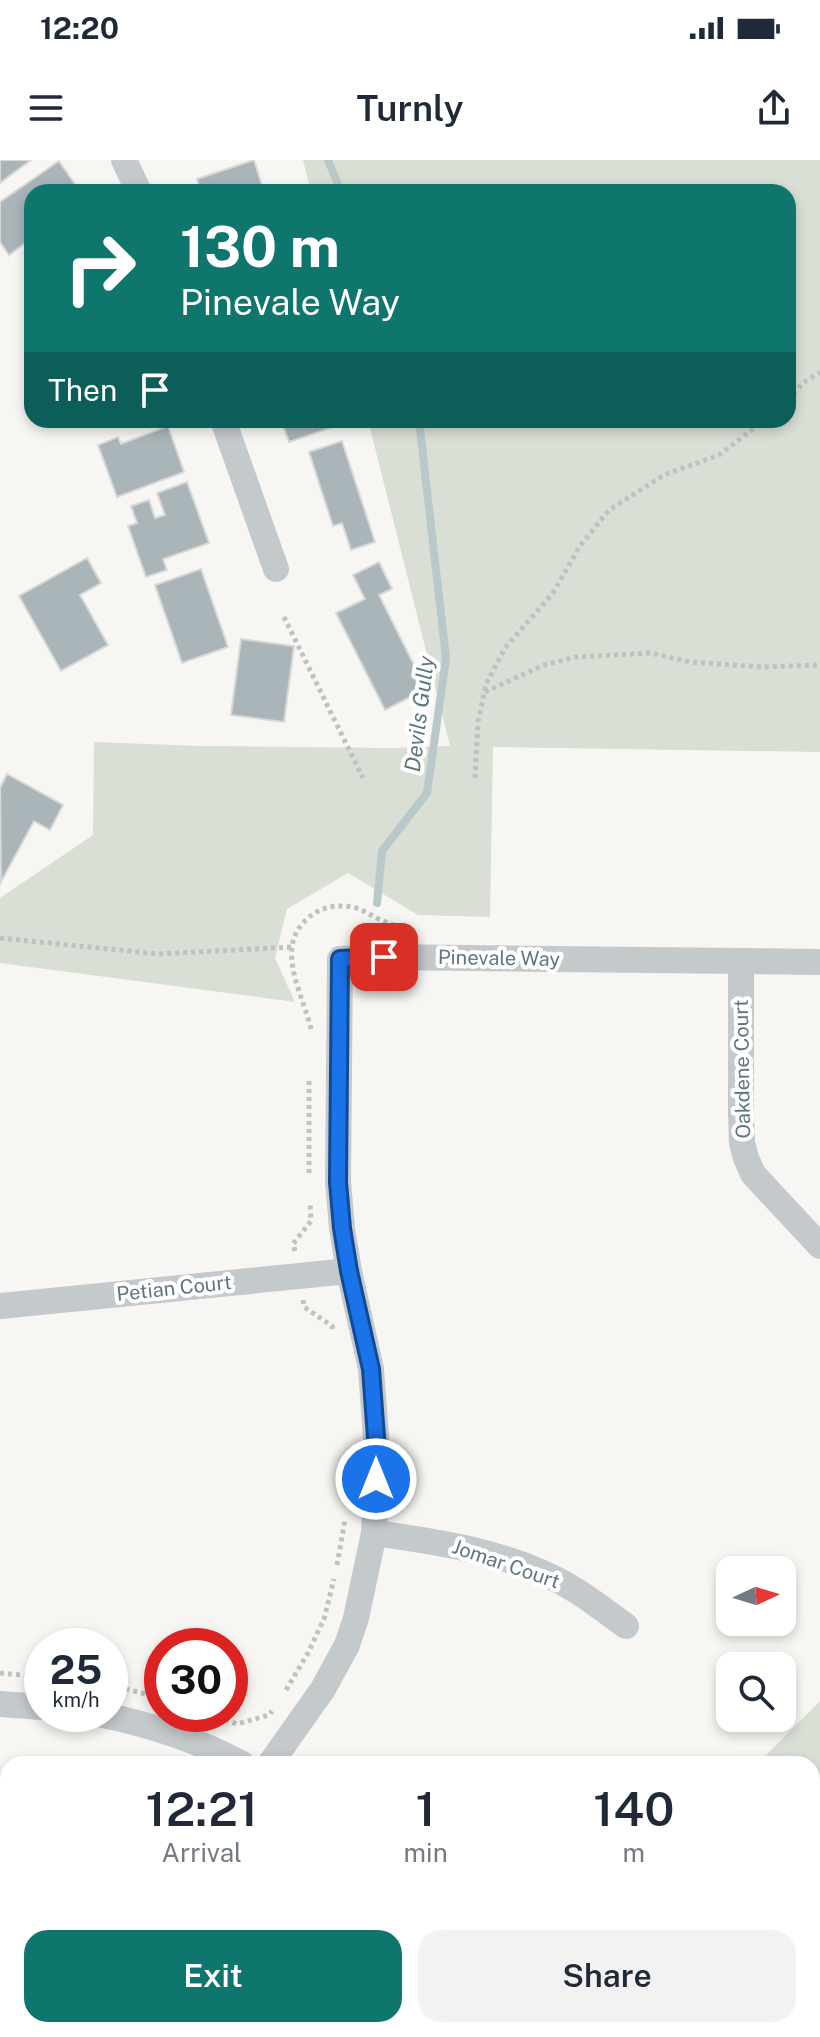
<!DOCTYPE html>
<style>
body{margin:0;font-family:"Public Sans",sans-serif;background:#f2f2f3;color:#1f2937;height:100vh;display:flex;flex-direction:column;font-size:30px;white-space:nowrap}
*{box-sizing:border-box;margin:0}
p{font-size:26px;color:#747a83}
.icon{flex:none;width:44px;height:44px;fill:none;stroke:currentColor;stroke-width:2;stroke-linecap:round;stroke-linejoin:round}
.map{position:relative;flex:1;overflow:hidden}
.side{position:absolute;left:0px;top:1596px;width:820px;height:282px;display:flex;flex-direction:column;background:#fff;border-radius:24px 24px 0 0;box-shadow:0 4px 12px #0003}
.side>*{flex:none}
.hud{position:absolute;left:24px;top:24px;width:772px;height:244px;border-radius:24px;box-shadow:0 4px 12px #0003;background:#0f766e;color:#fff;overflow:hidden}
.needle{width:52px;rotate:86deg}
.buttons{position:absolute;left:716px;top:1396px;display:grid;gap:16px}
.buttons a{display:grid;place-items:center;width:80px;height:80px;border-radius:16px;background:#fff;box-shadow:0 4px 12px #0003;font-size:40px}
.speed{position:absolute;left:24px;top:1468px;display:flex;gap:16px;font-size:40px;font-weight:700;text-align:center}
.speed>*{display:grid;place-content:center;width:104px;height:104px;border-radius:50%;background:#fff;box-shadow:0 4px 12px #0003;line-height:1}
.speed small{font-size:20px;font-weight:400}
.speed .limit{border:12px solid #d22;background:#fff;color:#111}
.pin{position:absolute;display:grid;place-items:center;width:68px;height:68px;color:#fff;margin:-34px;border-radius:16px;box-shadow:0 4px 12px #0006}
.me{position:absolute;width:88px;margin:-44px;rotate:0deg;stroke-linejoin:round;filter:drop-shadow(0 0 6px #0008)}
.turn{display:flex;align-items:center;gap:28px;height:168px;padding:0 24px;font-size:36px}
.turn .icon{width:104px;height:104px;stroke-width:2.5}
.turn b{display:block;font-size:56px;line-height:68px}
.then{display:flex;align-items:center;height:76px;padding:0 24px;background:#0003;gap:16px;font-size:30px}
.eta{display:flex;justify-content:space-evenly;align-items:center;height:136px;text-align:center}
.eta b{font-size:48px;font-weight:600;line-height:56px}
.action{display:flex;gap:16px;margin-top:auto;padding:16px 24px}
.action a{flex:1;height:92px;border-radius:24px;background:#0f766e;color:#fff;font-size:32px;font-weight:600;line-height:92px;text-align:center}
.action a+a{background:#f2f2f3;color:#1f2937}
.status{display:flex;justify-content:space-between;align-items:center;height:56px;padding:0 40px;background:#fff;direction:ltr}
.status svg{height:22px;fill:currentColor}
header{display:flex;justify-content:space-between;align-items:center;height:104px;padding:0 24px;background:#fff;font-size:36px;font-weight:600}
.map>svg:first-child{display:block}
.green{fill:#d9dfd4}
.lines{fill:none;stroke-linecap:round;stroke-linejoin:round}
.stream{stroke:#b9c9cb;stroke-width:8}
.building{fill:#aab5b9;stroke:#d8d8d6;stroke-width:2}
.motorway-casing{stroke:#b6bbbd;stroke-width:47}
.path{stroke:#bfc2c4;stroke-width:5;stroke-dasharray:4 4;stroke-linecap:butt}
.minor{stroke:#c4c9cc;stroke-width:26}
.motorway{stroke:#fff;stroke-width:44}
.route-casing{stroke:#114b97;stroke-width:20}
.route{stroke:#1a73e8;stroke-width:14}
.labels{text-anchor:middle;stroke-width:8;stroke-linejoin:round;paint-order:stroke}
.street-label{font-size:20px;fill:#5f7681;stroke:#fff}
.water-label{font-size:22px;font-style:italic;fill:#5a777c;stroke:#fff}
</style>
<div class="status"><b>12:20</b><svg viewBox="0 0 49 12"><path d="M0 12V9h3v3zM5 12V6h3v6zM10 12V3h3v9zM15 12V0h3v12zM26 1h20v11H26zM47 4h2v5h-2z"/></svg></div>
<header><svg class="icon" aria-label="menu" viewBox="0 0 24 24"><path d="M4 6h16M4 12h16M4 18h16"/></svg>Turnly<svg class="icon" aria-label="share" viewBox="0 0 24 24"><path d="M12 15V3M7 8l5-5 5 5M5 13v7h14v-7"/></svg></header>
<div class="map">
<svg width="820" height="1877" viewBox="0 0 820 1877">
<rect width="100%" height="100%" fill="#f7f6f3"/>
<!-- green -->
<path class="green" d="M303,0h517v592l-327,-5 -3,170 -72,-2 -70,-42 -61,36 -12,49 20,44 -295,-39v-65l93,-63 1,-93 106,4 193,2 57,-2 -82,-326h420v-228h-477z
M820,1541v206l-8,7v-150h-55z
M489,1870h202l-8,7h-201z"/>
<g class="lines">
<!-- stream -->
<path class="stream" d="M328,0l13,32
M377,743l5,-52 45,-58 19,-135 -27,-238
M538,1877l1,-7"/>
</g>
<!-- building -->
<path class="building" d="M0,0h31l-31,23z
M254,0l10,32h-63l-4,-13z
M59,1l21,31h-48v46l-23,17 -9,-13v-40z
M281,260h59l2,4 -53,18z
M168,266l16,46 -67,25 -19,-52 20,-8 3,7z
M342,281l33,101 -24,8 -9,-27 -9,3 -24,-74z
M187,322l22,61 -46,16 4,11 -21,7 -18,-51 9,-3 -6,-17 18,-6 6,18 10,-3 -8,-22z
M87,398l14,25 -21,12 28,50 -47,26 -42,-75z
M379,402l13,27 -13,6 47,94 -41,21 -49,-97 29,-14 -12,-24z
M201,409l27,78 -46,16 -27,-78z
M241,479l53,7 -10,76 -53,-7z
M7,614l56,31 -13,25 -16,-9 -33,61 -1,-94z"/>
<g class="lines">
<defs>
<path id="motorway" d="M812,1797l8,-6
M723,1877l7,-7"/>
</defs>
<!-- motorway casing -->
<use href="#motorway" class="motorway-casing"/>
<!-- path -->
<path class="path" d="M788,240l15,-17 17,-11
M284,457l79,161
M485,532l59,-27 32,-8 74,-4 41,9 71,5 58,-2
M475,618l3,-56 8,-38 19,-36 48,-55 27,-47 29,-36 55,-35 55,-20 46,-35
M0,778l158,16 133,-7
M311,869c-8,-35 -37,-81 -4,-110 13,-12 29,-15 46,-12 11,3 19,9 28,13 10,5 20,7 30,8
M309,1013v-94
M295,1091l-2,-7 18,-23 -1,-18
M303,1140l1,7 28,19 1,5
M337,1405l8,-45
M0,1513l42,4
M110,1525l52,13
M286,1530l22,-37 16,-34 10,-40
M210,1554l27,10 32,-9 3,-4
M52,1877l4,-7"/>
<!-- minor -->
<path class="minor" d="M124,0l15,32
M223,260l53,149
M741,801v153l1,29 4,15 7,16 67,72
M0,1146l349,-35
M374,1373c67,9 142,20 201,57 18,11 34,24 51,36
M0,1544l42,3
M98,1554c51,10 98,25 144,50
M270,1604l53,-75 24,-44 9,-27 18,-85 3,-82 -6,-82 -22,-98 -7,-43 -4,-46 2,-223 44,-2 436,5
M86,1877l5,-7"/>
<!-- motorway -->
<use href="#motorway" class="motorway"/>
</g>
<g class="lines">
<defs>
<path id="route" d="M376,1319l1,-28 -6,-82 -22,-98 -7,-43 -4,-46 2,-223 44,-2"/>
</defs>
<!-- route casing -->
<use href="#route" class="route-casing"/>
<!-- route -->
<use href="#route" class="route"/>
</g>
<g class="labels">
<!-- street labels -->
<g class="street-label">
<text transform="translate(499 798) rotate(1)" y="7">Pinevale Way</text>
<text transform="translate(742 909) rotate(-91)" y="7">Oakdene Court</text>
<text transform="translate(174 1128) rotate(-6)" y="7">Petian Court</text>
<text transform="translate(506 1404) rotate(19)" y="7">Jomar Court</text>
</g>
<!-- water labels -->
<g class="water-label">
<text transform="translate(419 554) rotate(-83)" y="8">Devils Gully</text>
</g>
</g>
</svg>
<div class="buttons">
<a><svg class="needle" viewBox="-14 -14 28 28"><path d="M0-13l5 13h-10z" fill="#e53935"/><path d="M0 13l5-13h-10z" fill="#747a83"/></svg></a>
<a><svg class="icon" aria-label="search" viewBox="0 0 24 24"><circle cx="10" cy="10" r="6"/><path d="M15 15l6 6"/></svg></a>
</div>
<div class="speed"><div>25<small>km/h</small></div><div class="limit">30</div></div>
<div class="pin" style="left:384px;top:797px;background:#d93025"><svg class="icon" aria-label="arrive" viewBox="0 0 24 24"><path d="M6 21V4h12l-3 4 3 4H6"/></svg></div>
<svg class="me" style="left:376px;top:1319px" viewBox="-20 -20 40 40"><circle r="17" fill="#1a73e8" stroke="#fff" stroke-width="3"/><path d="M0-11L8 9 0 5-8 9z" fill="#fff"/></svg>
<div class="hud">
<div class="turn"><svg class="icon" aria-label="right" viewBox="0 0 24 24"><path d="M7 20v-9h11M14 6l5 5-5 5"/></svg><div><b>130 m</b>Pinevale Way</div></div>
<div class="then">Then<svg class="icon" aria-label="arrive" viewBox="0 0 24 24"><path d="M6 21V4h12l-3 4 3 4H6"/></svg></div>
</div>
<section class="side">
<div class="eta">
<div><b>12:21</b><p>Arrival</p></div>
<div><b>1</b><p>min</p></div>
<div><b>140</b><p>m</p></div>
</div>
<div class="action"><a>Exit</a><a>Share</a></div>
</section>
</div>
